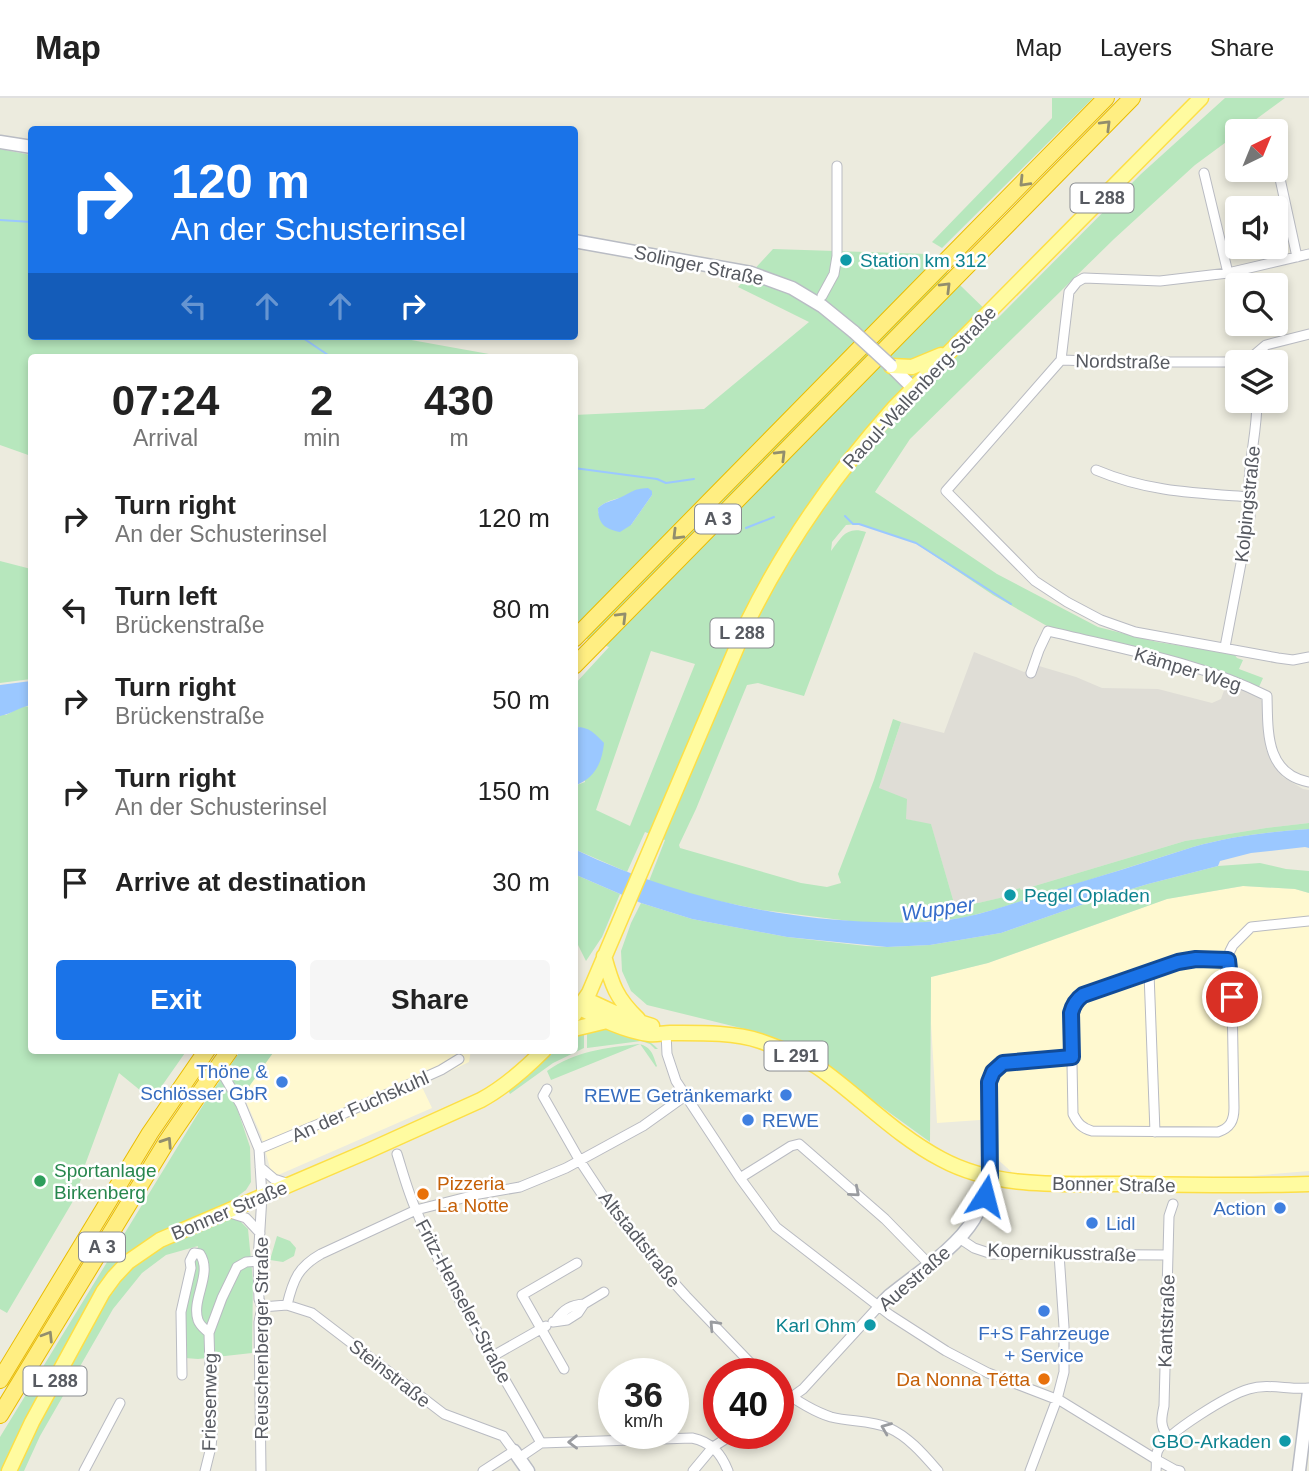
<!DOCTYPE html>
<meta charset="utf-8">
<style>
body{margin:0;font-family:Helvetica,sans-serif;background:#f6f6f6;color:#222;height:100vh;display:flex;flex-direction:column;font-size:26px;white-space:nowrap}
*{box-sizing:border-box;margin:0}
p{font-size:23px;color:#767676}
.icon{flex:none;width:38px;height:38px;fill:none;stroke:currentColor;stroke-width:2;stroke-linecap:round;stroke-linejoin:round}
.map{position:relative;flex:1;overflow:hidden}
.details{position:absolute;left:28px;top:256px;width:550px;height:700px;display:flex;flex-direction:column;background:#fff;border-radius:7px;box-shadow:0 4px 10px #0003}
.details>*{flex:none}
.hud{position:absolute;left:28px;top:28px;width:550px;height:214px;border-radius:7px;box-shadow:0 4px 10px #0003;background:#1a73e8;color:#fff;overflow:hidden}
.needle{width:46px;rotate:43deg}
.tools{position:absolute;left:1225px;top:21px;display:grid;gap:14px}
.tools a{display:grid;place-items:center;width:63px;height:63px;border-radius:7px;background:#fff;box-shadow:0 4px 10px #0003;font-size:35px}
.speed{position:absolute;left:598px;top:1260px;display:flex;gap:14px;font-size:35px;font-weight:700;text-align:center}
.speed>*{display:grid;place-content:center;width:91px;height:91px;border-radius:50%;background:#fff;box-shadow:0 4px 10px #0003;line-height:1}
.speed small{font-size:18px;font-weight:400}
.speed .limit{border:10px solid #d22;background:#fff;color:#111}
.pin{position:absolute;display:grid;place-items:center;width:60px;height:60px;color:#fff;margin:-30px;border:4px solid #fff;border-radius:50%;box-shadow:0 2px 7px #0007}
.me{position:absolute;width:77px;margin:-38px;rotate:9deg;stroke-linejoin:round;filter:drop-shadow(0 0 5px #0008)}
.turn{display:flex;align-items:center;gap:24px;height:147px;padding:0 28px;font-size:32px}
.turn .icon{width:91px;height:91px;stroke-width:2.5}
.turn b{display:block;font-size:49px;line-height:60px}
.lanes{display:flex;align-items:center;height:66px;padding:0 28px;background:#0003;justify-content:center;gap:35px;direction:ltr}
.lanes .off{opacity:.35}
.eta{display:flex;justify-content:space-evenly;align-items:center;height:119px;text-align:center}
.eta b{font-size:42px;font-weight:800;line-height:49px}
.cta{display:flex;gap:14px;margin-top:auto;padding:14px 28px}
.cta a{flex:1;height:80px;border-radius:7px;background:#1a73e8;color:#fff;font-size:28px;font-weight:800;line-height:80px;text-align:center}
.cta a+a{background:#f6f6f6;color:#222}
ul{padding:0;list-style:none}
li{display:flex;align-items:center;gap:21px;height:91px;padding:0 28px}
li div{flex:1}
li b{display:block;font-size:26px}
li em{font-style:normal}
header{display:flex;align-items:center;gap:42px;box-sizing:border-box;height:98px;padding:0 35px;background:#fff;border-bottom:2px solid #e0e0e0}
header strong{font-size:33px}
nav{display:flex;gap:38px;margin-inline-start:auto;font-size:24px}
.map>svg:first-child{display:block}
.commercial{fill:#fff9d0}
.industrial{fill:#dfddd6}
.green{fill:#b7e7bd;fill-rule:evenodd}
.water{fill:#9bc8ff}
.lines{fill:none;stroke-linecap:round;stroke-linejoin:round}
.stream{stroke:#9bc8ff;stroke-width:2}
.street-casing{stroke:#b9bbc2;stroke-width:11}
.secondary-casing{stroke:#b9bcc4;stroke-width:15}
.primary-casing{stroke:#fddf46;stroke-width:17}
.highway-casing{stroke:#eabc00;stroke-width:18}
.street{stroke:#fff;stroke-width:9}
.secondary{stroke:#fff;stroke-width:12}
.primary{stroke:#fffba0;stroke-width:14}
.highway{stroke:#ffee82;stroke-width:16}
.secondary-bridge-casing{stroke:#b9bcc4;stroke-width:15;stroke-linecap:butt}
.highway-bridge-casing{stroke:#eabc00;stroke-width:18;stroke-linecap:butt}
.secondary-bridge{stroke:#fff;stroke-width:12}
.highway-bridge{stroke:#ffee82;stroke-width:16}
.oneway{stroke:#928e6d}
.oneway2{stroke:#9a9ca0}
.route-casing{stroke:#114b97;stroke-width:18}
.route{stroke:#1a73e8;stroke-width:12}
.culture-dot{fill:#0f9aa8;stroke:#fff;stroke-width:2.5}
.shop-dot{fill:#3f7fe0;stroke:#fff;stroke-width:2.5}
.leisure-dot{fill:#2e9e5b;stroke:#fff;stroke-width:2.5}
.food-dot{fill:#e8710a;stroke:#fff;stroke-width:2.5}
.labels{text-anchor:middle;stroke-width:5;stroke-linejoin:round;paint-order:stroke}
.shield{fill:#fff;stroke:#898c90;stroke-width:2}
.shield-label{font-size:18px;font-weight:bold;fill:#575a61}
.culture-label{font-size:19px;fill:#0d838f;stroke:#fff;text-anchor:start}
.street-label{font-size:19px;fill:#575a61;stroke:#fff}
.shop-label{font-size:19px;fill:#366cbe;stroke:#fff;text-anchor:end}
.leisure-label{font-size:19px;fill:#27864d;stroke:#fff;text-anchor:start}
.food-label{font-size:19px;fill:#c56008;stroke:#fff;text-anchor:start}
.water-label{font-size:21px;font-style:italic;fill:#356dcb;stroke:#fff}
</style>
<header>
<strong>Map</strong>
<nav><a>Map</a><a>Layers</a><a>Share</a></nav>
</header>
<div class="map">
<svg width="1309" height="1373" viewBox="0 0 1309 1373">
<rect width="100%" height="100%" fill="#ecebde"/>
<!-- commercial -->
<path class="commercial" d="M1243,788l52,3 14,4v278l-59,5 -91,2 -144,-3 -19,-17 -2,-39 -57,4 -6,-100v-46l57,-14 179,-64z
M275,952h196l-2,12 -48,23 11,23 -156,68 -6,-8 -9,-33 -18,-40z"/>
<!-- industrial -->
<path class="industrial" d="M974,554l50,20 15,-6 37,11 26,11 56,1 54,14 9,-4 6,-17 30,12 5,7 4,48 7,16 10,12 20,12 6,1v33l-43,5 -81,13 -164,49 -1,-2 -17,6 2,3 -27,6h-24l-23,-78 -25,-6 -27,-31 22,-66 43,11z"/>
<!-- green -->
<path class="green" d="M1052,0h41l-151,150 -10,-6 120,-124z
M1225,0h60l-45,33h-3v3l-42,31 -81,74 -204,200 -35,53 122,82 101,53 59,15 77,12 3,4 6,2 -4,9 24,9 -4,9 -32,-13 -180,-48 -54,-31 -79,-53 -56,-18 -12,1 -14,17 -1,9c11,-14 15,-25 35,-19l-62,164 -46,-13 -11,2 -51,124 -17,36 1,3 121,35 26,4 14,-4 -3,-9 36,-94 19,-61 8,3 -22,66 28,11 -1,20 25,5 23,79h24l26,-6 -1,-4 17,-5 1,2 164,-49 81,-13 43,-5v6c-41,3 -77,7 -116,18l-193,61 -37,10 -48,5 -58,-1 -95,-12 -59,-12 -49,-15 -5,-2 16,-41 -20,-8 -18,40 -53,-23v-63l11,-4 -5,-55h-6v-42l35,-38 -35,-13v-219l130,-6 105,-87 -71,-35 35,-38 155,5 68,66 145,-146zM652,397l-21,30 -33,-12v-5c15,-13 34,-11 54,-13zM651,553l44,13 -65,162 -34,-16z
M0,51l31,6 1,181h357l100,18 -1,3h-456l-1,99 -31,-11z
M0,463l31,8v110l-31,4z
M23,608l9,1v238l-3,9 3,5v91h155l-35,50 -33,-27 -34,92 -9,31 -69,117 -7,-4v-595l6,1z
M1260,765l26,6 23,2v22l-14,-4 -52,-3 -76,13 -179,64 -57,14 -1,165 -105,-76 -28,-17 -40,-17 -110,-27 -16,-14 -9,-20 -1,-20 10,-28 10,-20 51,16 95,18 79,9 21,1 43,-2 71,-12 97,-34 50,-15 70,-18z
M574,776l46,20 -18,43 -16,24 -12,-24z
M587,930c22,0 56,4 71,21h-3l-5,-5 -9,-3 -54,7z
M584,931v19l-31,15 -43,31 -2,-4 28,-22 20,-18h18v-16z
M639,946c13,3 14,11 18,22l-1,1 -16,-23 -89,36 -4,-9c28,-20 58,-23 92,-27z
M241,952h34l-39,55 14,42 1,35 -5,8 -8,6 2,25 8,8 5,52 -1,72 -54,6 -13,-1 -1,-44 14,-68 -32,9 -24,18 -29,36 -73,127 -16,35h-24v-34l205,-335z
M277,1138l13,5 6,7 -2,8 -11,6 -13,-2z"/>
<!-- water -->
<path class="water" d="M648,390l4,3v4l-21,30 -11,7c-15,-3 -22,-8 -22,-24 8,-7 12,-6 21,-10 14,-6 13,-9 29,-10z
M31,583v24c-11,2 -20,9 -31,11v-31z
M574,629c14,-1 21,6 30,16 -2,21 -10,36 -30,43z
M1309,731v19l-4,-1 -54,6 -31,8 -2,5 -70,18 -50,15 -97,34 -71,12 -43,2 -100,-10 -95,-18 -51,-16 -67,-29v-25c94,45 197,70 301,73 30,1 61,1 90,-5 29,-6 58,-17 86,-26 48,-14 95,-29 142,-44 39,-11 75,-15 116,-18z"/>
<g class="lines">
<!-- stream -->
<path class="stream" d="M0,122l32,2
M300,238l31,21
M574,370l83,11 9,4 28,-4
M845,418l8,8h6l57,19 95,61
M746,430l28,-11"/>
<defs>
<path id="street" d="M1204,75l24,100
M1279,76l18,83
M822,198l12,-22 3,-18v-90
M1309,236l-43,11 -20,17h-123l-62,-2 -115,131 89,90 32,21 34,18 34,12 143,26 15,2 16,-3
M1061,262l8,-68 8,-10 7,-4 76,3 68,-8 81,-19
M1096,372c52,22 99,23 154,27
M1225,549l25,-131c0,-11 -2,-22 -1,-33 1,-28 8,-53 8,-82
M1031,575l8,-23 9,-19c74,18 151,31 219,65 1,35 -2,78 42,86
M1228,862l4,37 2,111c0,13 -4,20 -16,24l-126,-1c-10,-3 -14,-7 -19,-17l-2,-101c2,-8 5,-13 12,-18l95,-33 18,-3 32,1 2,-9 3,-6 18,-18 58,-6
M1149,875l6,159
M666,935l1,21 9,27 64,97 36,49 114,88 56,36 42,22 73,28 96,59 18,10 5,1
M217,966l24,41 18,44 3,47 -4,65 1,38 3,8 -3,15 2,149
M547,991l-4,7 37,65 35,53 34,41 37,41 75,78
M259,1051l86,-36 96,-43 18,-11
M397,1056c6,19 11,38 19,56 33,80 83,157 125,233
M260,1069l14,12 15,5
M740,1080l51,-32 8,-2 86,75 44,45
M990,1080l-1,-96 4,-10 10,-9 69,-6
M227,1114l19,6 14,15
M959,1140l15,10 18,6 176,1
M287,1207c6,-25 11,-38 34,-51l95,-44 63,-16 41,-7 46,-19 77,-42 42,-30
M262,1209l25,-2 25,8 132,101 59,22 11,15 -31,20
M556,1222c8,-11 15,-15 28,-16
M553,1224l14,-2 11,-7 6,-9 20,-12
M493,1258l53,-30
M564,1271l-42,-74 55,-32
M182,1277l-1,-63 10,-44 -1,-7 4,-8 6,1c13,20 -9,45 -2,66 2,6 7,9 11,13
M779,1290c15,11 33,23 52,29 19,5 40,3 58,11 20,9 35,27 49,43
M779,1308l24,-17 76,-83
M1168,1339c-8,-11 -7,-18 -4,-31l5,-190 4,-12
M519,1360l22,-15 151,-5c19,4 29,15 36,33
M84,1373l36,-68
M205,1373l6,-24 1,-11 -3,-103 13,-35 15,-31 9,-5 12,-1
M693,1373l20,-24 22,-14
M1030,1373l27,-72 7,-27v-45l-5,-73
M1156,1373c1,-7 -1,-15 2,-21 10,-18 70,-55 91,-61 19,-6 40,1 60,-1"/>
<path id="secondary" d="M0,44l32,5
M574,143l177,32 41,15 30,18 32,26
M891,268l22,22
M879,1208l10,-10c28,-23 66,-46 85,-77 8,-13 12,-27 16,-41
M514,1353l14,20
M1299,1373l10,-80"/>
<path id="primary" d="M891,268l21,1 29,-12
M604,858c8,29 12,42 34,63
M585,901l39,18 28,9
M580,910c21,11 45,23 69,26 7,1 14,-1 21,-1 27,0 64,-1 90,8 20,7 44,16 62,29 40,29 75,66 119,89 59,32 128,24 193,25 58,1 117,2 175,0
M574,917l15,-22 159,-372c39,-79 87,-147 146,-213l307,-310
M574,931l33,-8
M9,1373l23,-49 71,-130 11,-15 14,-15 32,-22 208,-89 113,-51c24,-13 43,-30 63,-50"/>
<path id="highway" d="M574,541l532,-541
M574,568l558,-568
M0,1282l150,-247 57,-83
M0,1317l167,-274 41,-60"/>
</defs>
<!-- street casing -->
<use href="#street" class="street-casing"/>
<!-- secondary casing -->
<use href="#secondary" class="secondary-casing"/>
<!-- primary casing -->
<use href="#primary" class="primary-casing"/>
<!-- highway casing -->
<use href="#highway" class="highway-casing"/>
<!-- street -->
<use href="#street" class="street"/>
<!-- secondary -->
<use href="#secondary" class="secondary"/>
<!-- primary -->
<use href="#primary" class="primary"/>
<!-- highway -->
<use href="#highway" class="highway"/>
<defs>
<path id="secondary-bridge" d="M854,234l37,34"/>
<path id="highway-bridge" d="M208,983l22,-31"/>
</defs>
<!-- secondary-bridge casing -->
<use href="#secondary-bridge" class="secondary-bridge-casing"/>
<!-- highway-bridge casing -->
<use href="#highway-bridge" class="highway-bridge-casing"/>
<!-- secondary-bridge -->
<use href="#secondary-bridge" class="secondary-bridge"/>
<!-- highway-bridge -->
<use href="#highway-bridge" class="highway-bridge"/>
</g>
<!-- one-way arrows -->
<defs><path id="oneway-chevron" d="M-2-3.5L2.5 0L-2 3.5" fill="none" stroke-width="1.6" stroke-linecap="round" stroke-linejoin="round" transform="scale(1.75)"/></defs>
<g class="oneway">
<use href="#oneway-chevron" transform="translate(1106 27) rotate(-45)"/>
<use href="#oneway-chevron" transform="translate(1024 84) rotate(134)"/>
<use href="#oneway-chevron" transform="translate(946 189) rotate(-45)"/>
<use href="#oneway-chevron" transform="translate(781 357) rotate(-45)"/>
<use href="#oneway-chevron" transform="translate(677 437) rotate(135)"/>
<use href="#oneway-chevron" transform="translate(622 519) rotate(-45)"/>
<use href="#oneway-chevron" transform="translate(167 1044) rotate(-57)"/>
<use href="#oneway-chevron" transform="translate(48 1238) rotate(-58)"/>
</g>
<g class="oneway2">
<use href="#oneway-chevron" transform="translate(855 1094) rotate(41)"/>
<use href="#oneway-chevron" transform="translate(714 1227) rotate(-133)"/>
<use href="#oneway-chevron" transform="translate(886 1330) rotate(-158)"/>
<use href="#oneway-chevron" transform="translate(573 1344) rotate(179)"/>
</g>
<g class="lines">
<defs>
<path id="route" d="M985,1098l5,-18 -1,-96 4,-10 10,-9 69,-6 -1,-44c2,-8 5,-13 12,-18l95,-33 18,-3 32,1 4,37"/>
</defs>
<!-- route casing -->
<use href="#route" class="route-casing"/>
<!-- route -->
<use href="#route" class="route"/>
</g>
<!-- markers -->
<g class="culture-dot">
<circle cx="846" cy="162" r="7"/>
<circle cx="1010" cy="797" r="7"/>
<circle cx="870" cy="1227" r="7"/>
<circle cx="1285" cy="1343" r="7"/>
</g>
<g class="shop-dot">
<circle cx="282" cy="984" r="7"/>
<circle cx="786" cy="997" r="7"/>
<circle cx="748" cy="1022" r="7"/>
<circle cx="1280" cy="1110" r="7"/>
<circle cx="1092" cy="1125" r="7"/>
<circle cx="1044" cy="1213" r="7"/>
</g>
<circle class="leisure-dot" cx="40" cy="1083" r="7"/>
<g class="food-dot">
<circle cx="423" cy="1096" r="7"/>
<circle cx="1044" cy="1281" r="7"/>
</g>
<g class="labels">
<!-- shield labels -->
<g class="shield">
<rect x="1070.5" y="85.5" width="63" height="29" rx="5"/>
<rect x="695" y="406.5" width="46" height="29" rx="5"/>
<rect x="710.5" y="520.5" width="63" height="29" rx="5"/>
<rect x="764.5" y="943.5" width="63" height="29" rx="5"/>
<rect x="79" y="1134.5" width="46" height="29" rx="5"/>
<rect x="23.5" y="1268.5" width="63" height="29" rx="5"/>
</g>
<g class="shield-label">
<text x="1102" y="106">L 288</text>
<text x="718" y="427">A 3</text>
<text x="742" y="541">L 288</text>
<text x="796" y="964">L 291</text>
<text x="102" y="1155">A 3</text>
<text x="55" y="1289">L 288</text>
</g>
<!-- culture labels -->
<g class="culture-label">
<text x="860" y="169">Station km 312</text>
<text x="1024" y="804">Pegel Opladen</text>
<text x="856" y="1234" text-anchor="end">Karl Ohm</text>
<text x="1271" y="1350" text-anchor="end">GBO-Arkaden</text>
</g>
<!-- street labels -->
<g class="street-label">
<text transform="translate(699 167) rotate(12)" y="7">Solinger Straße</text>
<text transform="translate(1123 263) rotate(1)" y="7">Nordstraße</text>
<text transform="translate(919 289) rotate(-47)" y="7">Raoul-Wallenberg-Straße</text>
<text transform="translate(1247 406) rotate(-84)" y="7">Kolpingstraße</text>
<text transform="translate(1188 571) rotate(17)" y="7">Kämper Weg</text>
<text transform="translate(360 1008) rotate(-24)" y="7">An der Fuchskuhl</text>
<text transform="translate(1114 1086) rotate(1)" y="7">Bonner Straße</text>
<text transform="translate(229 1112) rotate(-23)" y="7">Bonner Straße</text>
<text transform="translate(640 1141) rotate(51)" y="7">Altstadtstraße</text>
<text transform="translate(1062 1154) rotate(2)" y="7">Kopernikusstraße</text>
<text transform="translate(914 1180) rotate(-41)" y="7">Auestraße</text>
<text transform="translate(464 1203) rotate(62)" y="7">Fritz-Henseler-Straße</text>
<text transform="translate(1166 1223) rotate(-88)" y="7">Kantstraße</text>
<text transform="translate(261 1240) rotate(-90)" y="7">Reuschenberger Straße</text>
<text transform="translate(390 1275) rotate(38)" y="7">Steinstraße</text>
<text transform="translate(209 1304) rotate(-89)" y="7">Friesenweg</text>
</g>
<!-- shop labels -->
<g class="shop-label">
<text x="268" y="980">Thöne &amp;<tspan x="268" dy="22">Schlösser GbR</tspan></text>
<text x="772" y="1004">REWE Getränkemarkt</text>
<text x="762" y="1029" text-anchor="start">REWE</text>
<text x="1266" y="1117">Action</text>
<text x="1106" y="1132" text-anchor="start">Lidl</text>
<text x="1044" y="1242" text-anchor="middle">F+S Fahrzeuge<tspan x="1044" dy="22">+ Service</tspan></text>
</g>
<!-- leisure labels -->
<g class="leisure-label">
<text x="54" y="1079">Sportanlage<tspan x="54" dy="22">Birkenberg</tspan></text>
</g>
<!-- food labels -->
<g class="food-label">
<text x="437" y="1092">Pizzeria<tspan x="437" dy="22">La Notte</tspan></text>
<text x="1030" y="1288" text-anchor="end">Da Nonna Tétta</text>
</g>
<!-- water labels -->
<g class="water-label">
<text transform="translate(938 811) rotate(-8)" y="7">Wupper</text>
</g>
</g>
</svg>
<div class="tools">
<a><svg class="needle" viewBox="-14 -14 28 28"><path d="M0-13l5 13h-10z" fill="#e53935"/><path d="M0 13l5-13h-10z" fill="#767676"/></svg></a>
<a><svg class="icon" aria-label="sound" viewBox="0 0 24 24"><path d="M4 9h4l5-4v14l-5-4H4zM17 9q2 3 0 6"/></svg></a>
<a><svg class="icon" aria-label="search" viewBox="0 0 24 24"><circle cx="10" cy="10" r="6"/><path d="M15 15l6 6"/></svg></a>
<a><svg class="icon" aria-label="layers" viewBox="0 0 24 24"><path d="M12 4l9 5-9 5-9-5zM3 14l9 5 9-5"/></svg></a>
</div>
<div class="speed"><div>36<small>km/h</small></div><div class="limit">40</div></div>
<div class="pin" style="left:1232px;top:899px;background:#d93025"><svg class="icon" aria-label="arrive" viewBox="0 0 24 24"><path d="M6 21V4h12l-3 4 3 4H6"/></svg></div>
<svg class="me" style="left:985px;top:1098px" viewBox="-20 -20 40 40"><path d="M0-17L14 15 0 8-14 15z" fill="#1a73e8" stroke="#fff" stroke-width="4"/></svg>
<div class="hud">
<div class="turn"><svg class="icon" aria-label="right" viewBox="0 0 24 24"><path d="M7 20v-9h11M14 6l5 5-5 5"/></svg><div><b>120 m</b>An der Schusterinsel</div></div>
<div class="lanes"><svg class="icon off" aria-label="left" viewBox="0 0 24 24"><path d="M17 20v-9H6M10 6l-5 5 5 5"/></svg><svg class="icon off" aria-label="ahead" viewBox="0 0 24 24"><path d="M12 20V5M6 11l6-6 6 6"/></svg><svg class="icon off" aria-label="ahead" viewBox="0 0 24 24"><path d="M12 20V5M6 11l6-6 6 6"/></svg><svg class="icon" aria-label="right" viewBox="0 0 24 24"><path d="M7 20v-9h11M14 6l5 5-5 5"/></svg></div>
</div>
<section class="details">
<div class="eta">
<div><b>07:24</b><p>Arrival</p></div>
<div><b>2</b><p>min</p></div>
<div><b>430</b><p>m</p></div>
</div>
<ul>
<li><svg class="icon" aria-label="right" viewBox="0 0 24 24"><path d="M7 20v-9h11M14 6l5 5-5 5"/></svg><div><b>Turn right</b><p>An der Schusterinsel</p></div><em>120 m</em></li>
<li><svg class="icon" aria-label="left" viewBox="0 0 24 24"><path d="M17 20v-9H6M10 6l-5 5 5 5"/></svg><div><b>Turn left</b><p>Brückenstraße</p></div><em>80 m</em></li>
<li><svg class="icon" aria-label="right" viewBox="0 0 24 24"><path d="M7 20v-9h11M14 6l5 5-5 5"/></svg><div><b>Turn right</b><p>Brückenstraße</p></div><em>50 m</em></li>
<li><svg class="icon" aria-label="right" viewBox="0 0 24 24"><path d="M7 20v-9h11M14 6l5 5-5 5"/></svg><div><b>Turn right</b><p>An der Schusterinsel</p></div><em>150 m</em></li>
<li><svg class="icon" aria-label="arrive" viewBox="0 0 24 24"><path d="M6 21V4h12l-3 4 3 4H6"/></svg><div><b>Arrive at destination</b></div><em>30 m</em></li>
</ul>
<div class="cta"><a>Exit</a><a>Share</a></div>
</section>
</div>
